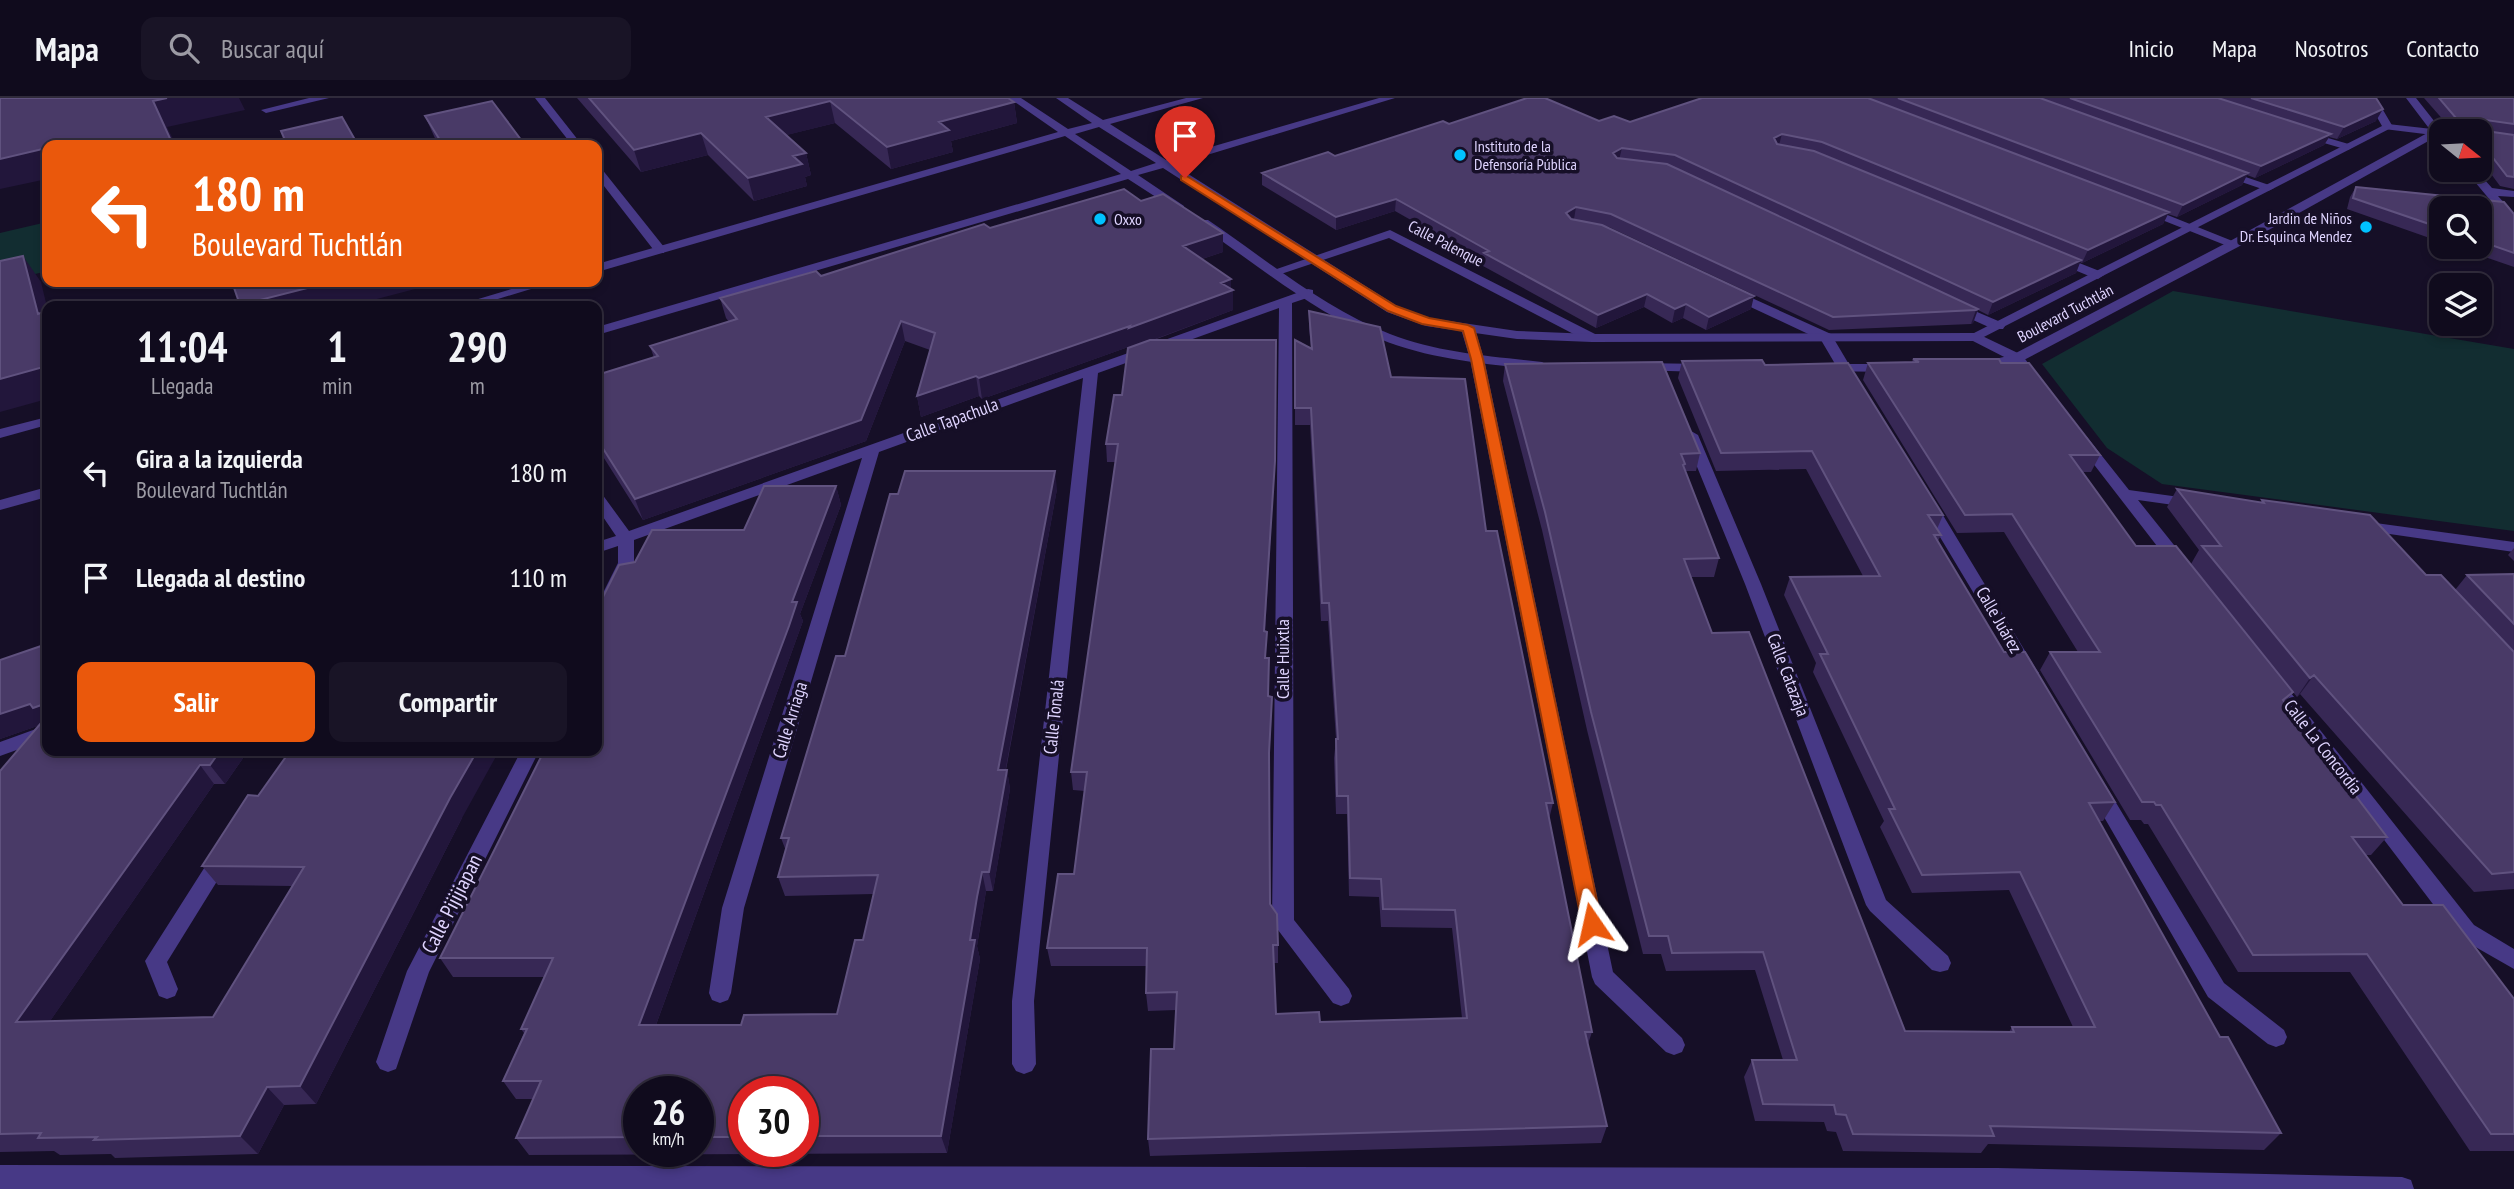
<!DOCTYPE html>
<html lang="es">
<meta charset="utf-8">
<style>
body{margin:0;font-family:"PT Sans Narrow",sans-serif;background:#191426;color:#f1f3f6;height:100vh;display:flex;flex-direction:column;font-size:26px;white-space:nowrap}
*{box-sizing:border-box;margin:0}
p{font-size:23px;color:#9c9ba4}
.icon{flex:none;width:38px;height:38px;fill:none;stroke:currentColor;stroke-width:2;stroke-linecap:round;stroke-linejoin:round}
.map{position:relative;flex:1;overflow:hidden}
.details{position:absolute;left:42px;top:203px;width:560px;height:455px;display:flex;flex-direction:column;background:#100b1d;border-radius:14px;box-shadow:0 4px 10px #0003,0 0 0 2px #302b3b}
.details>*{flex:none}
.banner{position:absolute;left:42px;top:42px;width:560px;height:147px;border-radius:14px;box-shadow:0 4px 10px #0003,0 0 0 2px #302b3b;background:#ea580c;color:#fff;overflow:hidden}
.needle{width:46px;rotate:108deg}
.fabs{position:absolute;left:2429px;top:21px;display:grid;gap:14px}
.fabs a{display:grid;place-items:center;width:63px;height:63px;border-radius:14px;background:#100b1d;box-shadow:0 4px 10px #0003,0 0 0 2px #302b3b;font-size:35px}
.speed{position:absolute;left:623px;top:978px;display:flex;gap:14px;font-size:35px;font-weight:700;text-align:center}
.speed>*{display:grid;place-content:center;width:91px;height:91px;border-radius:50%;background:#100b1d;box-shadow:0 4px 10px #0003,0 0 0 2px #302b3b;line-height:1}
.speed small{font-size:18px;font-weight:400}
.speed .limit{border:10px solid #d22;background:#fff;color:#111}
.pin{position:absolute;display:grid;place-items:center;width:60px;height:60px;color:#fff;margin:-72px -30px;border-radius:50% 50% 50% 0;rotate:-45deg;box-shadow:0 0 7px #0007}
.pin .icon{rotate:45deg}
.me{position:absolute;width:77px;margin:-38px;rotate:349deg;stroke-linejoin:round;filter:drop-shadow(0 0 5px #0008)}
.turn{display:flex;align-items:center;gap:24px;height:147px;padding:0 35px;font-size:32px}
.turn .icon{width:91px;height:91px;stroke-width:2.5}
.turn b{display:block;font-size:49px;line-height:60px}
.eta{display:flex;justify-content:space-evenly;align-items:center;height:119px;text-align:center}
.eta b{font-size:42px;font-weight:800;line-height:49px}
.action{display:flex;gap:14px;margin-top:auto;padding:14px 35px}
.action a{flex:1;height:80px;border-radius:14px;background:#ea580c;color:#fff;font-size:28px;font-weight:800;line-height:80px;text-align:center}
.action a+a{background:#191426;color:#f1f3f6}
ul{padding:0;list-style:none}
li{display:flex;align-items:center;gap:21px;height:105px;padding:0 35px}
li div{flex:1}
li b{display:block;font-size:26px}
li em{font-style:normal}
header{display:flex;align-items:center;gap:42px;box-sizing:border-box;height:98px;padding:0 35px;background:#100b1d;border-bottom:2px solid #302b3b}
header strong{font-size:33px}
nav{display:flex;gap:38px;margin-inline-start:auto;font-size:24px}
.search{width:490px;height:63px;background:#191426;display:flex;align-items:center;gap:18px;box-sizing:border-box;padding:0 24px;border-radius:14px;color:#9c9ba4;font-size:26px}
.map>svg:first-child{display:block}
.green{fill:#122d31}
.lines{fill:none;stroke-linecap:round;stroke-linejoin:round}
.minor{fill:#473986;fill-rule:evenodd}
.tertiary{fill:#473986;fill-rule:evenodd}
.wall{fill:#372855;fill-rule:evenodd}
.shaded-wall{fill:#22163b}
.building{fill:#493a67;stroke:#60527f;stroke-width:2}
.route{fill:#ea580c;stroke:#983908;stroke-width:2}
.poi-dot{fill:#00c2ff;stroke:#160f27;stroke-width:2.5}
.labels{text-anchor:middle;stroke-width:7;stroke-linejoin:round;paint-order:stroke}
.far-poi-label{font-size:16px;fill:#dfd4ff;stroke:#160f27;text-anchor:start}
.far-street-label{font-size:16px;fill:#dfd4ff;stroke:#160f27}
.street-label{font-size:18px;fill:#dfd4ff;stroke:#160f27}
.near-street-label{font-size:21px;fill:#dfd4ff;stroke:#160f27}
</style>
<header>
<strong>Mapa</strong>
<div class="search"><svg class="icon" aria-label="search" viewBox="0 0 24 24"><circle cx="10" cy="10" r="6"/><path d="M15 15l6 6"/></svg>Buscar aquí</div>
<nav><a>Inicio</a><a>Mapa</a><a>Nosotros</a><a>Contacto</a></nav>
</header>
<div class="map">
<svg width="2514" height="1091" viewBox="0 0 2514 1091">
<rect width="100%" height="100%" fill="#160f27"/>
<!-- green -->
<path class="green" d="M47,124v49l-47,12v-50z
M2173,193l341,58v182l-352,-47 -55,-36 -65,-84z"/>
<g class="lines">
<!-- minor -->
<path class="minor" d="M309,0h20l-63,15 -5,-3z
M535,0h10l37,47h-10z
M2388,26l53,6 4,1h-4v5l-57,-7 -1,-2z
M2304,33l48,14 1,2 -5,3 -48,-14v-4z
M597,69l4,1 63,79v6h-8l-59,-76z
M2222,71l50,17 2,2 -6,3 -50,-17 -2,-2z
M2465,72h11l16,18 22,3v6l-16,-1 16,18v11l-4,-1z
M2142,110h8l90,36 -10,3 -88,-35z
M1390,132l207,105 2,3 -2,3h-10l-198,-103 -108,36h-8l-2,-3z
M2059,157l43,17 2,3 -6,4 -4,-1 -39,-16v-6z
M1308,191l5,1v6l-21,7 2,617 55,69 3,7 -3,7 -8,3 -8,-3 -61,-81 7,-614 -181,65 -64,628 2,63 -4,7 -8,3 -8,-3 -4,-7v-63l71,-623 -204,74 -135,456 -13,85 -3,7 -8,3 -8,-3 -3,-7 13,-85 140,-450 -228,82v23l-28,58 -9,6v-22l21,-42v-17l-21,7v-11l19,-6 -19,-28v-16l5,2 27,37z
M1732,191l99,45 29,49 -2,3h-10l-27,-46 -94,-44v-6z
M1956,205l47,20 2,3 -2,3h-10l-42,-19v-6z
M1468,227l7,4 9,30 129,613 69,66 3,7 -3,7 -8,3 -8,-3 -71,-68 -3,-7 -122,-618 -9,-30z
M1976,235l46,22 13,17 -2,3h-10l-11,-14 -41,-21 -2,-3z
M1691,333l7,4 63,149 125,316 62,56 3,7 -3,7 -8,2 -8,-2 -62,-59 -4,-6 -121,-321 -61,-149z
M2082,338l5,1 42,53 72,10 2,3 -8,5 -57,-8 48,60 2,4 -2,4h-12l-99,-128z
M1927,399l8,5 101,167 3,4 -3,4h-12l-105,-175z
M2361,423l153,21v10l-159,-23 -2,-3 2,-3z
M2273,578l6,2 195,247 40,24v20l-56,-32 -191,-251 -3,-4 3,-4z
M47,627v14l-47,17v-14z
M521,653h18l-110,221 -33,97 -8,3 -8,-3 -4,-7 31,-91z
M2099,686l7,2 118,197 60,47 3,7 -3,7 -8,3 -8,-3 -60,-47 -119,-206 3,-5z
M222,751l7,2 3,6 -65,105 11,27 -3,7 -8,3 -8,-3 -14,-35 70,-110z
M0,1067l1997,3 405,9 9,3 3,9h-2414z"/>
<!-- tertiary -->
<path class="tertiary" d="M1009,0h12l47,31 24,-6 -36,-25h12l35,22 83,-22h17l-93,26 56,36 213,-62h16l-221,67 223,141 32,12 88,13 75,3 382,-1 408,-207 -16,-28h10l17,29 -417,214 -384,1 -75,-3 -91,-13 -39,-14 -224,-144 -25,7 46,31v4h-8l-48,-31 -531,156v-8l524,-153 -56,-38 -468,136v-8l461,-132zM1099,29l57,36 -25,8 -56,-37z
M2406,0h10l26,33 -1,3 -203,113 -216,114 -43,10 -7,-4 2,-3 38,-9 218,-114 201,-110z
M1200,122h8c59,40 115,88 182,114 48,19 101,22 152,28l7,4 -7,4c-54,-6 -111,-10 -162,-31 -66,-26 -122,-74 -180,-113z
M535,184h19l-79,24h-20z
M1640,265l63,1 7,4 -7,4 -68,-2v-6z
M1829,266h60l7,4 -7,4 -65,-1v-6z
M47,319v8l-47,13v-9z
M47,389v10l-47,13v-10z"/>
</g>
<!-- wall -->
<path class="wall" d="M577,0h431l6,4 3,21 -66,18 2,11 -62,17 -56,-46 -49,12 20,18 5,22 -6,2 2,9 -53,15 -46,-46 -67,17z
M1702,0h674v23l-39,18 -8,-2 -5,8 -69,33 -8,-3 -5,10 -65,32 -9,-3 -5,10 -81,39 -2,-1 -4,11 -88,42 -10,-5 -5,13 -2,1 -142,6 -220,-103 -5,-1 147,83 -45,21 -23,-12 -11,5 -28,-16 -48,21 -113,-62v-5l-88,-50 -59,19 -74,-45v-12l73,-17 114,-32 150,-3 31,1z
M2424,0h90v91l-14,-3 -20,-27v-28h-27z
M425,18l100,29h10h-97z
M2356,89l158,27v53l-58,-20h24v-39h-39v34l-94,-33 3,-12z
M1141,103l82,51 -21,7 29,20v10l2,1v20l-79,30h122l-2,139 -9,152 1,27 3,19 -1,20h4l-3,70 1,137 8,41v18h-4l2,51 44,8 142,-4 -10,-90 -71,-1 -2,-30 -30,-1 -2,-82h-11l-2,-56 2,-19 -8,-118h-7l-11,-196h-15v-85l16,8 -2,-20v-17l82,66 95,154 67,272 -4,16 43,213 -4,12 19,82 -6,17 -451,13 -2,-17 26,-90 2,-39 -28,1 -2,-18v-27h-95l-4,-18 27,-74 11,-83 -12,-1 -2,-18 45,-310h-9l-1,-18 16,-49 9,-49 -149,53 -3,-3 -58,21 -4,-21 13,-46 -25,-9 -39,100 -223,79 -46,-73v-72l57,-17 -4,-12 79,-24 -3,-4 -6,-20 101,-22 169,-48z
M1913,261l88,4 99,92 -9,17h-8l53,74 157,146 -8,11 102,134 -16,18h-5l37,50 111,94v152h-44l-120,-179h-112l-90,-148h-4l-3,-4h-11l-90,-150 10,-18h28l-47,-76 -27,-44 -47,1 -94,-153 5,-17 44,-1z
M1682,263l83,4 178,150 -6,14 4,6 -3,6 66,111 111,150 -12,19h-4l121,216 61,96 -17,17 -276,-6 -7,9 -138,-2 -7,-19 -9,-1 -3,-9 -69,-1 -11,-44 8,-17h31l-28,-90 -89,1 -5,-17h-18l-56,-224 -45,-200 -39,-149 2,-17 195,89 -4,18h-11l34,87 -5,19h-23l21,56 193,398 104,1 3,-5h61l-64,-137 -97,3 -32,-66 4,-6 -71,-149 3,-9 -32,-68 6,-18 73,-1 -57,-107 -90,2 -38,-93z
M836,388l5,19 -41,109 3,7 -147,404h85l96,-11 26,-74 10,-46 -88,2 -7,-19 8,-26 -5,-13 64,-182 212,-167 -51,281h1l3,19 -17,102h-7l-4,25 -5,30 3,13 -33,194 -418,2 -13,-17 17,-39h-17l-13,-18 21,-48 -3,-4 24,-52h-92l-13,-19 157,-207 3,-148 35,-41 109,-32zM639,994h59v60h-59zM744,994h59v60h-59z
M2177,391l83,14 2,-3 193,90 12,-15 47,-1v315l-40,3 -174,-198 -3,3 -106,-133 8,-14 -32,-43z
M2514,450v13l-6,-6z
M47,546v107h201l-23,33h-11l-164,237 163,-4 79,-131 -74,-1 -16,-19 260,-48 -146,286 -32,1 -26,49 -143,4 -4,-4 -51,1 -6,-4 -54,1v-381l40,-46 -40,14v-79z"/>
<!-- shaded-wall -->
<path class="shaded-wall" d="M167,0h72l6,12 -78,17 9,18h-3l-20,-44z
M830,3l5,22 -64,16 -5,-22z
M1014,4l3,21 -66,18 2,11 -62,17 -4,-22 52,-25z
M2383,11l-7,12 -39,18 7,-12z
M701,35l7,22 -67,17 -7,-22z
M1782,36l-3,11 -5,-7z
M2331,36l-7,11 -69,33 6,-12z
M47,50v31l-47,10v-30z
M1622,50l-3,12 -6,-7z
M806,55l5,22 -6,2 2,9 -53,15 -6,-23 45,-22z
M2248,75l-6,12 -65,32 6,-12z
M1396,101l-1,12 -59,19v-13z
M1576,109l-2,12 -10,6 2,-12z
M2169,114l-6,12 -81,39 6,-13z
M1223,135v19l-39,13 -1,-19z
M23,158l18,26 6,25v20l-9,-13z
M2081,162l-5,13 -88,42 5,-13z
M1231,181v12l2,-1v20l-102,38v-2l-149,53 -3,-21 151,-52 91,-43z
M331,184h111l-92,24h-110v-1z
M1647,196l-3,13 -48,21 2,-13z
M1754,198l-3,13 -45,21 3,-13z
M1686,206l-3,14 -11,5 3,-14z
M1978,211l-5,14 -2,1 5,-14z
M901,223l4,20 -39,100 -223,79 -8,-21z
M47,245v16l-3,-15z
M47,268v33l-47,13v-33z
M976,278l3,20 -58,21 -4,-21z
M1275,363l-1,18 -10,171v-19z
M1055,373l2,18 -55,300 -4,-19z
M836,388l5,19 -41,109 3,7 -154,423 -10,-19 153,-423z
M597,476l6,14 -6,12z
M2314,577l-14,19 -3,3 13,-19z
M1272,599v18l-4,57 1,-19z
M47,605v22l-1,-2 -46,16v-25l30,-10z
M220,653h28l-23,33 -15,-19z
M477,653h22l-37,67 -146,286 -16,-18 150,-288z
M200,667l14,19 -177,256 -21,-18z
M1007,672l3,19 -17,102 -4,-19z
M982,774l4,19 -9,55 3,13 -33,194 -6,-17 29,-196z
M267,989l17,18 -26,49 -18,-18z"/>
<!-- building -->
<path class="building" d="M0,0h167l-14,3 20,44h-103l-1,-2 -9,2h-13v3l-47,11z
M589,0h419l6,4 -75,20 10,8 -62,17 -57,-46 -64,16 40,36 -13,3 9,8 -54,14 -47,-45 -67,17z
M1527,0h18l54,23 15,-5 16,6 72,-24h166l301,114 -81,38 -266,-108 -40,-8 -8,4 3,6 37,7 267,109 -88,42 -318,-147 -53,-7 -9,5 4,5 50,6 311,145 -2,1 -143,7 -222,-103 -35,-7 -10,6 5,6 31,6 152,71 -45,21 -23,-13 -11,5 -28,-15 -49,21 -114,-62 5,-2 -93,-52 -60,18 -74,-44 66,-21 7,4 108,-35 6,3z
M1898,0h142l208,75 -65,32z
M2070,0h148l113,36 -70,32z
M2251,0h125l7,11 -39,18z
M2439,0h75v26l-28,-4 -2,9 2,2 28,4v42l-7,-1 -27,-35v-10h-13z
M492,3l33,44 8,-2 2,2h-92l-18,-29z
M342,19l16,28h-71l-6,-14z
M2356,89l148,15 10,12v39l-34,-12v-33h-39v20l-88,-30z
M1124,91l17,12 22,-7 60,39 -40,13 48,33 -10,4 12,7 -104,38 1,-2 -151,52 -3,-2 -59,20 18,-63 -34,-12 -40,99 -226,79 -38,-60v-64l61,-19 -8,-10 87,-27 -17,-21 96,-27 5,5 163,-52 6,4z
M23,158l15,58 9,-3v32l-3,1 3,15v7l-47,13v-118z
M232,184h99l-91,23z
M1309,213l71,16 11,50 74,2 21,152h11l56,272h-7l46,229h-7l22,94 -459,13 3,-90h23l3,-57 -31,1 1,-45h-100l11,-74h16l13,-102h-16l47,-328h-12l8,-49h8l6,-47 22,-8h126l-1,121 -11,170 3,1 -2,26h4l-1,38 4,1 -3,56 1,151 7,10 1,31h-5l3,69 43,-2 1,10 147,-4 -12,-108 -72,-1 -2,-30 -31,-1 -2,-82h-11l-1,-57h2l-9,-136h-7l-11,-195h-16v-68l17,9z
M1913,261h86l2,4h28l71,92h-30l66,91h40l117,146 -10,8 104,137h-35l51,68h40l71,94v135h-23l-124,-180 -114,1 -92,-150h-5l-2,-3h-12l-92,-150h50l-60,-94 -28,-44 -47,1 -97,-152 51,-1z
M1762,262l3,5 83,-2 95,152h-15l13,20h-7l70,117h21l90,150 -26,1 131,234h8l53,96 -291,-7 4,10 -141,-2 -7,-19 -10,-1 -2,-9 -71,-1 -11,-44h45l-34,-108 -91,1 -4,-17h-19l-58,-224 -46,-200 -40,-148 157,-2 38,91 -19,1 4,10 -2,1 36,93 -35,1 28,74 37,-1 156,399 109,1 -2,-5h83l-75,-155 -98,3 -33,-66h6l-75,-155h8l-38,-77 90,-1 -68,-125 -91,2 -39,-92z
M905,373h150l-57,299h9l-18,102h-7l-5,25 -7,43h5l-34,196h-138v-44h-59v45h-46v-45h-59v45l-123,1 25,-57h-38l24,-52h-6l32,-71h-113l104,-207h53v-145l3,-3 19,-38 16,-3 17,-32h92l20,-44h72l-44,116h5l-8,24 -150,399h102l3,-10 93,-1 18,-74h8l15,-65 -100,2 11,-39h-8l55,-182h9l45,-162h8z
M2177,391l87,14 -2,-3 108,15 56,60h15l73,77v220l-22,2 -178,-199 -4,3 -108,-132h19z
M2514,476v50l-47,-49z
M47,546v59l-14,5 -3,-4 -30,10v-54z
M47,618v35h173l-10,14h-10l-184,257 197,-5 91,-150 -102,-1 46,-71 10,1 32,-45h187l-27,47 -150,288 -33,1 -27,49 -146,4 3,-3 -59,1 3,-5 -41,1v-363z"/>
<!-- route -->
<path class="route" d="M1185,77l211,131 33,12 39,7 6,3 9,31 119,565 -3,6 -7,2 -7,-2 -3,-6 -111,-565 -8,-28 -41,-7 -34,-13 -207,-131v-4z"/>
<!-- markers -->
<g class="poi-dot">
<circle cx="1460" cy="57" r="7"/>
<circle cx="1100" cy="121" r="7"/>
<circle cx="2366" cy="129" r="7"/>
</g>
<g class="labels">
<!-- far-poi labels -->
<g class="far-poi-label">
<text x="1474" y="54">Instituto de la<tspan x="1474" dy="18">Defensoría Pública</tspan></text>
<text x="2352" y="126" text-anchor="end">Jardin de Niños<tspan x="2352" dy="18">Dr. Esquinca Mendez</tspan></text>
<text x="1114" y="127">Oxxo</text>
</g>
<!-- far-street labels -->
<g class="far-street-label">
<text transform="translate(1446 145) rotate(27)" y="6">Calle Palenque</text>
<text transform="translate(2065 215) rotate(-28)" y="6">Boulevard Tuchtlán</text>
</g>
<!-- street labels -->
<g class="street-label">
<text transform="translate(952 322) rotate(-20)" y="6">Calle Tapachula</text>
<text transform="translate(1999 522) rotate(60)" y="6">Calle Juárez</text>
<text transform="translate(1283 561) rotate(-90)" y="6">Calle Huixtla</text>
<text transform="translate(1788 577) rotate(69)" y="6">Calle Catazaja</text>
<text transform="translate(1054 619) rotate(-84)" y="6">Calle Tonalá</text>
<text transform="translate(790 622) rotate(-73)" y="6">Calle Arriaga</text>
<text transform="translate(2323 649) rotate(52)" y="6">Calle La Concordia</text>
</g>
<!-- near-street labels -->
<g class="near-street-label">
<text transform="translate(452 806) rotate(-63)" y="7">Calle Pijijiapan</text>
</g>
</g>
</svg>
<div class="fabs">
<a><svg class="needle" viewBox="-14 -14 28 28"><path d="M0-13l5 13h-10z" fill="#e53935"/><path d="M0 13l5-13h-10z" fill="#9c9ba4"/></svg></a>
<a><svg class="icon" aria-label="search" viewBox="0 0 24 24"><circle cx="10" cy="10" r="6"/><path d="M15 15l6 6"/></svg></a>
<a><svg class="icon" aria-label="layers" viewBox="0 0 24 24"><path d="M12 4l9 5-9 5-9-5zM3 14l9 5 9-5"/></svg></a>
</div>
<div class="speed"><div>26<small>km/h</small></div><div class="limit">30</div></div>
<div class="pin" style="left:1185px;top:80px;background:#d93025"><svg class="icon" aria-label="arrive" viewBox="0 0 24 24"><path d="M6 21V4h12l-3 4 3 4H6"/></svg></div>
<svg class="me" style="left:1592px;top:826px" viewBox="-20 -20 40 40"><path d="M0-17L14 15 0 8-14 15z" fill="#ea580c" stroke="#fff" stroke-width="4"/></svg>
<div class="banner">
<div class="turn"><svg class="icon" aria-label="left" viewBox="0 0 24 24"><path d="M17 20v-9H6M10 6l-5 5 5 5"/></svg><div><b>180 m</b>Boulevard Tuchtlán</div></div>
</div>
<section class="details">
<div class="eta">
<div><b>11:04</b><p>Llegada</p></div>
<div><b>1</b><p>min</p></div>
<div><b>290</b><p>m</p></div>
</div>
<ul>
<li><svg class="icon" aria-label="left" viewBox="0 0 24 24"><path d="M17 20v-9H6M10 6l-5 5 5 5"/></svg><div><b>Gira a la izquierda</b><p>Boulevard Tuchtlán</p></div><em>180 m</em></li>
<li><svg class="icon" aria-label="arrive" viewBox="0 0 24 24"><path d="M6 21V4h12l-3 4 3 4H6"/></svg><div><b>Llegada al destino</b></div><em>110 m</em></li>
</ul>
<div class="action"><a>Salir</a><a>Compartir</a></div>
</section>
</div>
